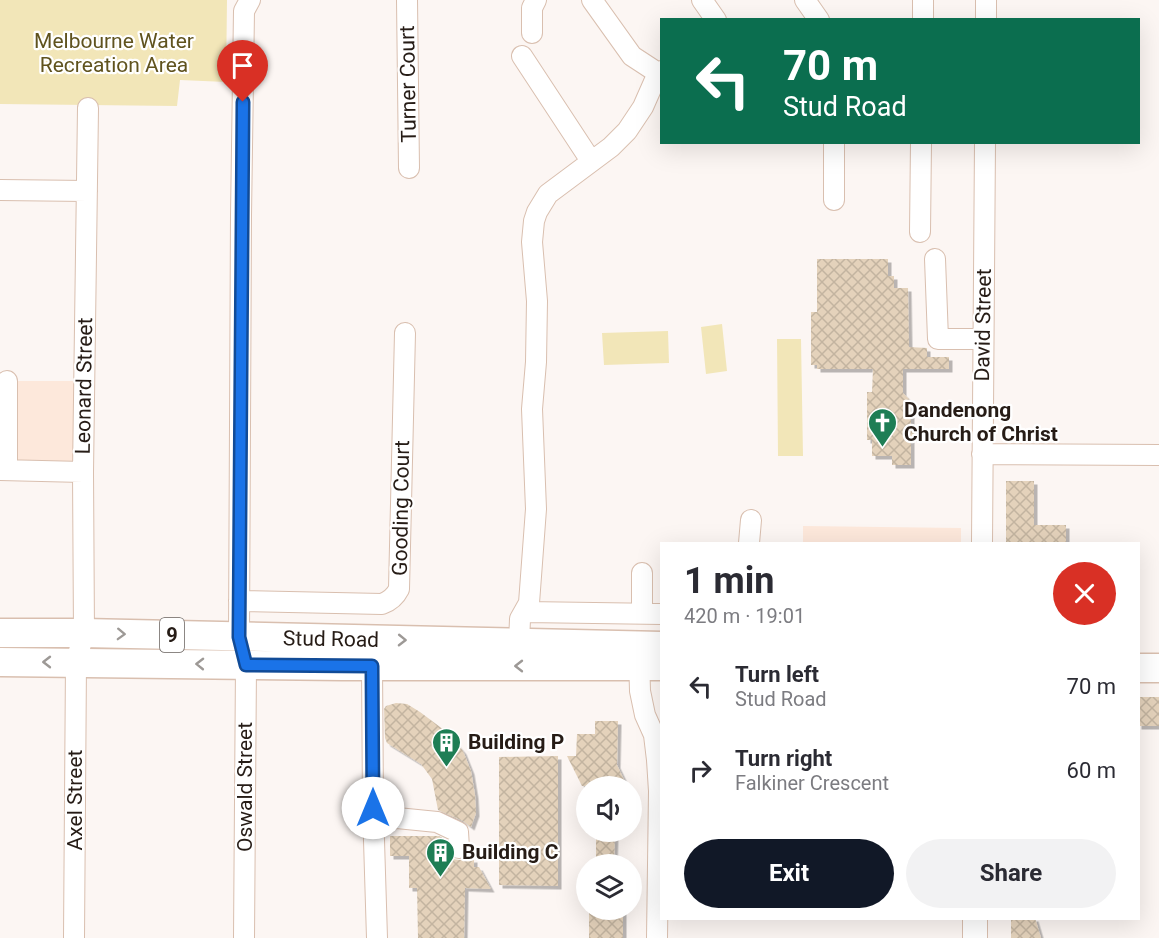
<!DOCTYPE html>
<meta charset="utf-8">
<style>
body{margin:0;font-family:Roboto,sans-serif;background:#f2f2f3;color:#2b2b33;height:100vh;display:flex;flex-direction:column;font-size:22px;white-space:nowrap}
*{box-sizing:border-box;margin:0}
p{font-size:20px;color:#7c7c81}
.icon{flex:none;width:33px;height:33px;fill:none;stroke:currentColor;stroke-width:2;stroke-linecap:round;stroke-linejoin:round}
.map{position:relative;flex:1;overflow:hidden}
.side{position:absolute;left:660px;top:542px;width:480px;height:378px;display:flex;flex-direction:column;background:#fff;border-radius:0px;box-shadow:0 6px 24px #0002}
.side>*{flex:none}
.guide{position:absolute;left:660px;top:18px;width:480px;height:126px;border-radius:0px;box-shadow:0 6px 24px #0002;background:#0b6e4f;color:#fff;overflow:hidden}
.tools{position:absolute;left:576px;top:776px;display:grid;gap:12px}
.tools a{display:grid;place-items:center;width:66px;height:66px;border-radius:50%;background:#fff;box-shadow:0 6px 24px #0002;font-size:30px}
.pin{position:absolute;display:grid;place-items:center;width:51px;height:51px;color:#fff;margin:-62px -26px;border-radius:50% 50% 50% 0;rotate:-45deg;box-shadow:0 0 6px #0007}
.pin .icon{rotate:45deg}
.me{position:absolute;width:66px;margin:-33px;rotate:0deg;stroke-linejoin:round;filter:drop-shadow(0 0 4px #0008)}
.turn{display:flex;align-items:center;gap:21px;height:126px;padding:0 24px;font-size:27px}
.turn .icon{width:78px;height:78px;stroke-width:2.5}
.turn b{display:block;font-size:42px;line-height:51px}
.round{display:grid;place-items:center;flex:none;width:63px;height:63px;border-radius:32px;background:#f2f2f3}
.overview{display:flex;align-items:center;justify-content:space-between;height:102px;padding:0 24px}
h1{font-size:36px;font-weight:700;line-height:45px}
.button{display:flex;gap:12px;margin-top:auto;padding:12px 24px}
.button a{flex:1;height:69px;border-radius:36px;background:#111827;color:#fff;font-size:24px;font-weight:700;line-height:69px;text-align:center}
.button a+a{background:#f2f2f3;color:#2b2b33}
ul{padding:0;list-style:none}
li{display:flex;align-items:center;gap:18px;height:84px;padding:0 24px}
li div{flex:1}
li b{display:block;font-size:22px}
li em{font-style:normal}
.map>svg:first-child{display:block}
.built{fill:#fde8db}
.green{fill:#f2e6b8}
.building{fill:url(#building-cross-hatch);filter:url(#shadow)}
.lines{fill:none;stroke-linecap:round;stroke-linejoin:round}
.minor-casing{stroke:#d9bfaf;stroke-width:22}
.major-casing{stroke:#d9bfaf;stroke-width:26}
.highway-casing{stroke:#d9bfaf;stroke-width:31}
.minor{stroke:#fff;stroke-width:20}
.major{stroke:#fff;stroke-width:24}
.highway{stroke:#fff;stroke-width:28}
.oneway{stroke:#9d9996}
.route-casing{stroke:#114b97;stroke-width:15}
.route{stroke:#1a73e8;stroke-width:10}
.labels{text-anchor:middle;stroke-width:4.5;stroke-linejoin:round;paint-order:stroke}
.shield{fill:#fff;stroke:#67605c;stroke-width:1.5}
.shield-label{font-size:20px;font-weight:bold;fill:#261c16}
.park-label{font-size:21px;fill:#60531e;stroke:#fff}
.street-label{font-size:21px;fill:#261c16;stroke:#fff}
.poi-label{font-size:21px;font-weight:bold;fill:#261c16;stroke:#fff;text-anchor:start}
</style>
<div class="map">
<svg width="1159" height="938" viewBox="0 0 1159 938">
<defs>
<pattern id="building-cross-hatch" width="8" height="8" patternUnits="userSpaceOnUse" patternTransform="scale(1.5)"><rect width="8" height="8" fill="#e4d2bb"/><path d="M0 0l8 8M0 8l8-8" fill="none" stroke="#c3b4a0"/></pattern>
<filter id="shadow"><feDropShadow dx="3.5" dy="3.5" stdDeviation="0" flood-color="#0004"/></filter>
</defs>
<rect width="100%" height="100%" fill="#fcf6f3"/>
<!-- built -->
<path class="built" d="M3,381h75l-1,75 -4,6 -70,1z
M803,526l158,2v15h-158z"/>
<!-- green -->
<path class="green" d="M0,0h227l-1,82 -46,-2 -3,26 -177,-2z
M722,324l5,47 -21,3 -5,-47z
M668,331l1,32 -65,2 -2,-32z
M777,339h24l2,117h-25z"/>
<!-- building -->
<path class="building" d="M817,259h71v17h6v12h14l1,59 18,1v9h22v12h-46v24l8,8v25h5l-1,12h-4v27h-19v-9h-20v-16h-5v-48h5l1,-23h-56v-4h-6v-53h6z
M1006,481h28v44h32v18h-60z
M1138,697h21v29h-21z
M396,703l11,1 13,8 28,21 15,18 8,20 4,24 1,18 -5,14 -8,-6 -25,-11 -6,-31 -11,-15 -34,-21 -2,-5 -1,-29 2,-3z
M595,721h23l-1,44 10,21h-45l-15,-30h9l1,-22h18z
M558,756v130l-59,-1v-128z
M596,831h19l-1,33h-18z
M390,836h49l7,4 1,18 12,2 15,-1v8h5l12,22 -26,-1 -1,50h-46l-1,-50h-8v-32h-19z
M589,909h34v29h-34z
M1011,918h24l6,20h-30z"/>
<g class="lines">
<defs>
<path id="minor" d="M407,0l2,168
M592,0l40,56 26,17
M702,0l14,20
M805,0l14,20
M923,20v-20
M986,20v-20
M532,33v-25l4,-8
M522,56l69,105
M0,190l87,1
M834,200v-58
M920,232l1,-90
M935,259l3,80h45
M982,454l177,1
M0,470l83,2
M7,470v-89
M749,543l2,-23
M982,543l3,-401
M239,601l143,3c8,-3 13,-7 17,-15l6,-256
M526,612l136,2
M642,613v-40
M239,637l2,-422 3,-204 6,-11
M519,643l1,-24 9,-16 7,-94 -4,-100 4,-47 1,-61 -5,-59 2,-21 3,-9 11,-18 63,-47 16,-16 16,-24 15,-34 4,-2
M639,656l1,35 5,24 9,20 3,25 2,31 -2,147
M372,666l1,142 4,130
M374,819l23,-1 40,4 21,10 1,16
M74,938l2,-276 8,-29 -1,-161 5,-364
M244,938l2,-273"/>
<path id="major" d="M975,938v-20"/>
<path id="highway" d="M0,633h84l578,13
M0,662l343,4h319
M1138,668h21"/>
</defs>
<!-- minor casing -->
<use href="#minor" class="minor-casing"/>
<!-- major casing -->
<use href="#major" class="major-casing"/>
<!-- highway casing -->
<use href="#highway" class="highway-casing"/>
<!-- minor -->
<use href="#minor" class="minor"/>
<!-- major -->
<use href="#major" class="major"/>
<!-- highway -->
<use href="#highway" class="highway"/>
</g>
<!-- one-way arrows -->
<defs><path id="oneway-chevron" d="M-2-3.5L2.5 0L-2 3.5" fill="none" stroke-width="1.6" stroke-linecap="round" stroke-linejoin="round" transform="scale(1.5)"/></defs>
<g class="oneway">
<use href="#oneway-chevron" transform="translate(121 634) rotate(2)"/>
<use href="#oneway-chevron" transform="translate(402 640) rotate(1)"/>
<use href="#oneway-chevron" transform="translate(47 662) rotate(-180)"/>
<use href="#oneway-chevron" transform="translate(200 664) rotate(-179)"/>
<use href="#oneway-chevron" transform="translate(519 666) rotate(180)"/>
</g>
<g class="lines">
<defs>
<path id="route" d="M243,102l-4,535 7,28 126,1 1,142"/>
</defs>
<!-- route casing -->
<use href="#route" class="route-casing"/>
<!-- route -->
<use href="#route" class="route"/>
</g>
<!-- icons -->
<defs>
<symbol id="church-pin" viewBox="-11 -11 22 30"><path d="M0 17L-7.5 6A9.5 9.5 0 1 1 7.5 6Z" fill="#1e7e55" stroke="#fff"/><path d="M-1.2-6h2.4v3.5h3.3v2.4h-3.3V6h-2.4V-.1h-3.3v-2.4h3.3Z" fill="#fff"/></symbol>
<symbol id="building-pin" viewBox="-11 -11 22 30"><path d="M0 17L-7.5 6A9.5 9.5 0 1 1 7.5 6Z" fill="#1e7e55" stroke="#fff"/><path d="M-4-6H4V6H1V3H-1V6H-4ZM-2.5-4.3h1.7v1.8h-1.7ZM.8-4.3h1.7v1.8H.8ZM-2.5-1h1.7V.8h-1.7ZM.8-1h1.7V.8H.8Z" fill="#fff"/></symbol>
</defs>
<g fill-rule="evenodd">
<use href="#church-pin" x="866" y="406" width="33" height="45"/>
<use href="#building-pin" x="430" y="726" width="33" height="45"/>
<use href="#building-pin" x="424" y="836" width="33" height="45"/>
</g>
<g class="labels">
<!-- shield labels -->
<rect class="shield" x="160" y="618" width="24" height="34" rx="4.5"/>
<g class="shield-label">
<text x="172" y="642">9</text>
</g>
<!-- park labels -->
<g class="park-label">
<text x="114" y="48">Melbourne Water<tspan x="114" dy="24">Recreation Area</tspan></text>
</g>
<!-- street labels -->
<g class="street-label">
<text transform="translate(408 84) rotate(-91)" y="7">Turner Court</text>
<text transform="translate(983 325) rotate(-89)" y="7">David Street</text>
<text transform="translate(84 386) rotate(-89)" y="7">Leonard Street</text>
<text transform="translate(401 508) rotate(-89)" y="7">Gooding Court</text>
<text transform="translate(331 639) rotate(1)" y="7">Stud Road</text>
<text transform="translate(245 787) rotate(-90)" y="7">Oswald Street</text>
<text transform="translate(75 800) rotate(-90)" y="7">Axel Street</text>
</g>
<!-- poi labels -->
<g class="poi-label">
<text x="904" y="417">Dandenong<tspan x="904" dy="24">Church of Christ</tspan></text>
<text x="468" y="749">Building P</text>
<text x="462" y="859">Building C</text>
</g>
</g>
</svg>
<div class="tools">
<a><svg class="icon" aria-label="sound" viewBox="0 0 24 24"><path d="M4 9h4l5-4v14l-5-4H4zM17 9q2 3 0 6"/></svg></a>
<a><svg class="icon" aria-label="layers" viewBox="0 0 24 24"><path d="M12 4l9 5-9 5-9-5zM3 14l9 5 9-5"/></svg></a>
</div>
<div class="pin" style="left:243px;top:102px;background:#d93025"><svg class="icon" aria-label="arrive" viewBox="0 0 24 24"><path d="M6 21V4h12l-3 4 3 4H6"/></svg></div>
<svg class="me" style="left:373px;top:808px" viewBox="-20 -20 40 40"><circle r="19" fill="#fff"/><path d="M0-13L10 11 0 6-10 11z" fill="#1a73e8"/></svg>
<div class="guide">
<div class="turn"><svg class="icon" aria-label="left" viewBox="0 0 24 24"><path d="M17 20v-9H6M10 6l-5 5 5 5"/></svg><div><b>70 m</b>Stud Road</div></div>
</div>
<section class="side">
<div class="overview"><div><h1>1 min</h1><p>420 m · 19:01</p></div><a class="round" style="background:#d93025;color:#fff"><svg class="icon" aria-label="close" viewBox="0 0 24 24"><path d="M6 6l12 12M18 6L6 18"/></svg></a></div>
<ul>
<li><svg class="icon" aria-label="left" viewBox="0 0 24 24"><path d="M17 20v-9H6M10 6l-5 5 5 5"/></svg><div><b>Turn left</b><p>Stud Road</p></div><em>70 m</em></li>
<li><svg class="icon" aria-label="right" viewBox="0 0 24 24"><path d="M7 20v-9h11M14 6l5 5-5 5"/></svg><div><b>Turn right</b><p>Falkiner Crescent</p></div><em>60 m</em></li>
</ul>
<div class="button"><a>Exit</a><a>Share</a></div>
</section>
</div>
